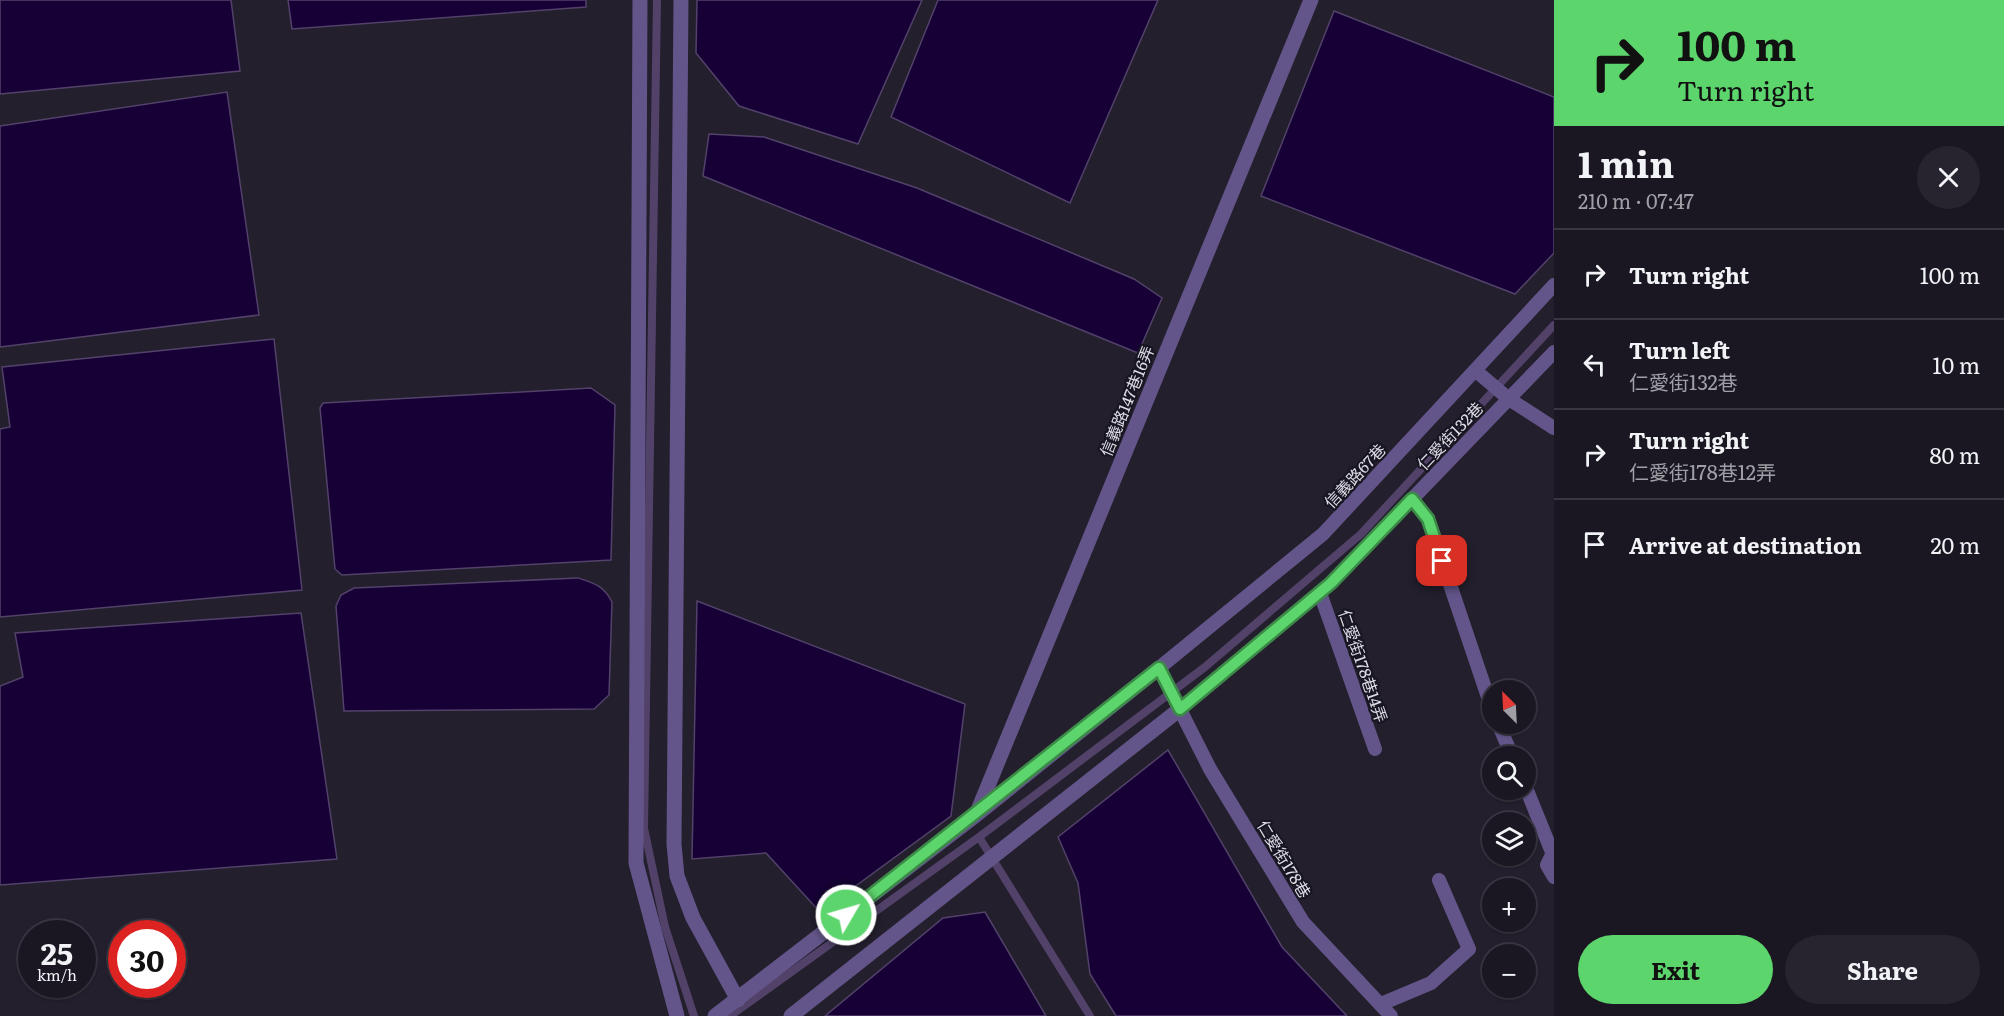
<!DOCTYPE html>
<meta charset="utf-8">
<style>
body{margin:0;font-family:Literata,"Noto Sans TC",serif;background:#27242f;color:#f1f3f6;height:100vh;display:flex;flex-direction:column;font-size:22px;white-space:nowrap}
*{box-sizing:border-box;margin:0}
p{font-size:20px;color:#9f9fa5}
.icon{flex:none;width:33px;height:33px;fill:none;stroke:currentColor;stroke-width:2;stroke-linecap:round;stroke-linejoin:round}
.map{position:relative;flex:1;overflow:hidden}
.drawer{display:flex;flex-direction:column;background:#1a1722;width:450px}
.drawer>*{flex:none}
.guide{background:#5dd56d;color:#111;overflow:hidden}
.needle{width:39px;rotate:336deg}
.controls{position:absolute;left:1482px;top:680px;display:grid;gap:12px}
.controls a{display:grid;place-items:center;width:54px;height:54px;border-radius:50%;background:#1a1722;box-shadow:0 2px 4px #0004,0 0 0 2px #383640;font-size:30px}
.speed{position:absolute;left:18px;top:920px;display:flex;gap:12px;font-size:30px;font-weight:700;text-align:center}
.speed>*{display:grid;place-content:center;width:78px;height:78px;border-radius:50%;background:#1a1722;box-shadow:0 2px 4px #0004,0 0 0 2px #383640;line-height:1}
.speed small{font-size:15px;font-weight:400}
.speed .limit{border:9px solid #d22;background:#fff;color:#111}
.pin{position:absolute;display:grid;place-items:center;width:51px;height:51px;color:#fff;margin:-26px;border-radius:12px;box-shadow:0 3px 9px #0006}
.me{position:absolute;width:66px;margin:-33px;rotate:52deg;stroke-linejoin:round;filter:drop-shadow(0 0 4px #0008)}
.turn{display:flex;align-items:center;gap:21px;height:126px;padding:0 24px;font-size:27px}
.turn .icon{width:78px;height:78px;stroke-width:2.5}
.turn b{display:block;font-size:42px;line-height:51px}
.round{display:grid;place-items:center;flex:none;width:63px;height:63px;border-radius:32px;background:#27242f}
.overview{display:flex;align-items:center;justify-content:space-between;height:102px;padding:0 24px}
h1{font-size:36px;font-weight:700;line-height:45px}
.button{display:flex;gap:12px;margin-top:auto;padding:12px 24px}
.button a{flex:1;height:69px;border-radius:36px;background:#5dd56d;color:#111;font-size:24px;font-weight:700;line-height:69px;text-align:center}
.button a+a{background:#27242f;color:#f1f3f6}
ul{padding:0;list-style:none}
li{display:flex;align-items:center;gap:18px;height:90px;padding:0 24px;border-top:2px solid #383640}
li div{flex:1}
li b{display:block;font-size:22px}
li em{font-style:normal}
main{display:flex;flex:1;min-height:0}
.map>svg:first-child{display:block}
.water{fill:#160035;stroke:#52426a;stroke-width:1.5}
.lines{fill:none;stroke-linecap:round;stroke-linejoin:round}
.stream{stroke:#52426a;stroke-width:8}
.service{stroke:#635589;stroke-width:14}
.minor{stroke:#635589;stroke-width:15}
.route-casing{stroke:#3c8a47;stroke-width:15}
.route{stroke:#5dd56d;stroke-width:10}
.labels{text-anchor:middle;stroke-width:4.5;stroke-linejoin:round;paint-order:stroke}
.street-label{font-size:16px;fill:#dedce5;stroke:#191623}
</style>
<main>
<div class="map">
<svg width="1554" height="1016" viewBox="0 0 1554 1016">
<rect width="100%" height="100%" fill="#231f2d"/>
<!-- water -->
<path class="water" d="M0,0h231l9,71 -240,23z
M288,0h298v7l-294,22z
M697,0h225l-64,144 -119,-38 -43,-53z
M938,0h220l-88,203 -179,-86z
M1334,11l220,86v156l-39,41 -254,-98z
M227,92l32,223 -259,32v-221z
M709,134l55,3 153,51 217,91 28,19 -24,55 -435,-177z
M274,339l28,251 -302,27v-188l10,-2 -8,-60z
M591,388l24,17 -4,155 -269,15 -7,-6 -15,-161 3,-5z
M578,578c16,5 26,8 34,24l-3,93 -15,14 -250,2 -8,-105 5,-11 13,-7z
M697,601l268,103 -14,112 -131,96 -54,-59 -74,6z
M301,613l36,246 -337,26v-199l23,-9 -8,-44z
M1168,750l114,197 65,69h-231l-26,-42 -12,-91 -20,-46z
M985,912l61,104h-221l118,-98z"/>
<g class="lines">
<!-- stream -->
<path class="stream" d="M657,0l-13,828 21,99 29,89
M979,837l111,179
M730,1016l249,-179 226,-170 156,-133 193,-209"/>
<!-- service -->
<path class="service" d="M1476,371l33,28 45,29
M1412,499l16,20 64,190
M1320,593l55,156
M1180,709l151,-126 223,-231
M1498,723l14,33
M1526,788l26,64
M1554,851l-7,14 7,12
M1381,1004l50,-21 38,-34 -30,-69
M1391,1016l-88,-94 -93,-153 -51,-101 164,-134 231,-249"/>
<!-- minor -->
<path class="minor" d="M640,0l-4,863 41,153
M681,0l-7,844 3,32 16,42 45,82
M976,815l335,-815
M715,1016l261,-201 183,-147
M791,1016l389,-307"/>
</g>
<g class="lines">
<defs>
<path id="route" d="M846,915l313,-247 21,41 151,-126 81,-84 16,20 14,42"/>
</defs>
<!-- route casing -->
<use href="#route" class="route-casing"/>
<!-- route -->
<use href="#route" class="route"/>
</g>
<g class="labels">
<!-- street labels -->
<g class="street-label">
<text transform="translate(1127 401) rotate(-68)" y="6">信義路147巷16弄</text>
<text transform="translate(1450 436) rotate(-46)" y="6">仁愛街132巷</text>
<text transform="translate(1355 476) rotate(-47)" y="6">信義路67巷</text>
<text transform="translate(1363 666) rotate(71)" y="6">仁愛街178巷14弄</text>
<text transform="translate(1284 859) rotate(59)" y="6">仁愛街178巷</text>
</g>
</g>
</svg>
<div class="controls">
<a><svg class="needle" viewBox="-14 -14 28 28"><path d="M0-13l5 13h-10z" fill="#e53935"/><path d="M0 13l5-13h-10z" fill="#9f9fa5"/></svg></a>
<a><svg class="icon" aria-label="search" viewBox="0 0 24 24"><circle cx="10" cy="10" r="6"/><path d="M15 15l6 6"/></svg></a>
<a><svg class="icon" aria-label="layers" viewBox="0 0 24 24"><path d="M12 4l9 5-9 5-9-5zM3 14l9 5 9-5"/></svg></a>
<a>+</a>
<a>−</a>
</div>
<div class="speed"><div>25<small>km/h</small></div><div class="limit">30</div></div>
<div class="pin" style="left:1442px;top:561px;background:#d93025"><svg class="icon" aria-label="arrive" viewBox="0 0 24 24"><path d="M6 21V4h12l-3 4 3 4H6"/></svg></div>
<svg class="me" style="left:846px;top:915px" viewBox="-20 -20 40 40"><circle r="17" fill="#5dd56d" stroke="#fff" stroke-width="3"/><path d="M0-11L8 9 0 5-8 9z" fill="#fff"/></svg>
</div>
<section class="drawer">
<div class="guide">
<div class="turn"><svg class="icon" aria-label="right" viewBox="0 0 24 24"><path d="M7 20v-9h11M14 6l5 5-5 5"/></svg><div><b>100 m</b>Turn right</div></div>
</div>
<div class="overview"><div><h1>1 min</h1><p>210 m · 07:47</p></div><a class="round"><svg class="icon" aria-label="close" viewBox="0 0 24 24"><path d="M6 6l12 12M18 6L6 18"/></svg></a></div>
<ul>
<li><svg class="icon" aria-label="right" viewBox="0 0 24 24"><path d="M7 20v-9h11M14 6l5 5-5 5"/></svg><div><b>Turn right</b></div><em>100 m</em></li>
<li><svg class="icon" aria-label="left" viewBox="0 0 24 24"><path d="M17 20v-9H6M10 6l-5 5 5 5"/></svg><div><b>Turn left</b><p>仁愛街132巷</p></div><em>10 m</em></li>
<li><svg class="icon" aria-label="right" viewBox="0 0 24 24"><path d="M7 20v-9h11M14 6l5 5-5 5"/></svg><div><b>Turn right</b><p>仁愛街178巷12弄</p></div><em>80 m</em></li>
<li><svg class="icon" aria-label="arrive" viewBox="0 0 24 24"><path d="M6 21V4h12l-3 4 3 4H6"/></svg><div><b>Arrive at destination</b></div><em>20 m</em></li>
</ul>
<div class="button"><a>Exit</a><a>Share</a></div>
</section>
</main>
